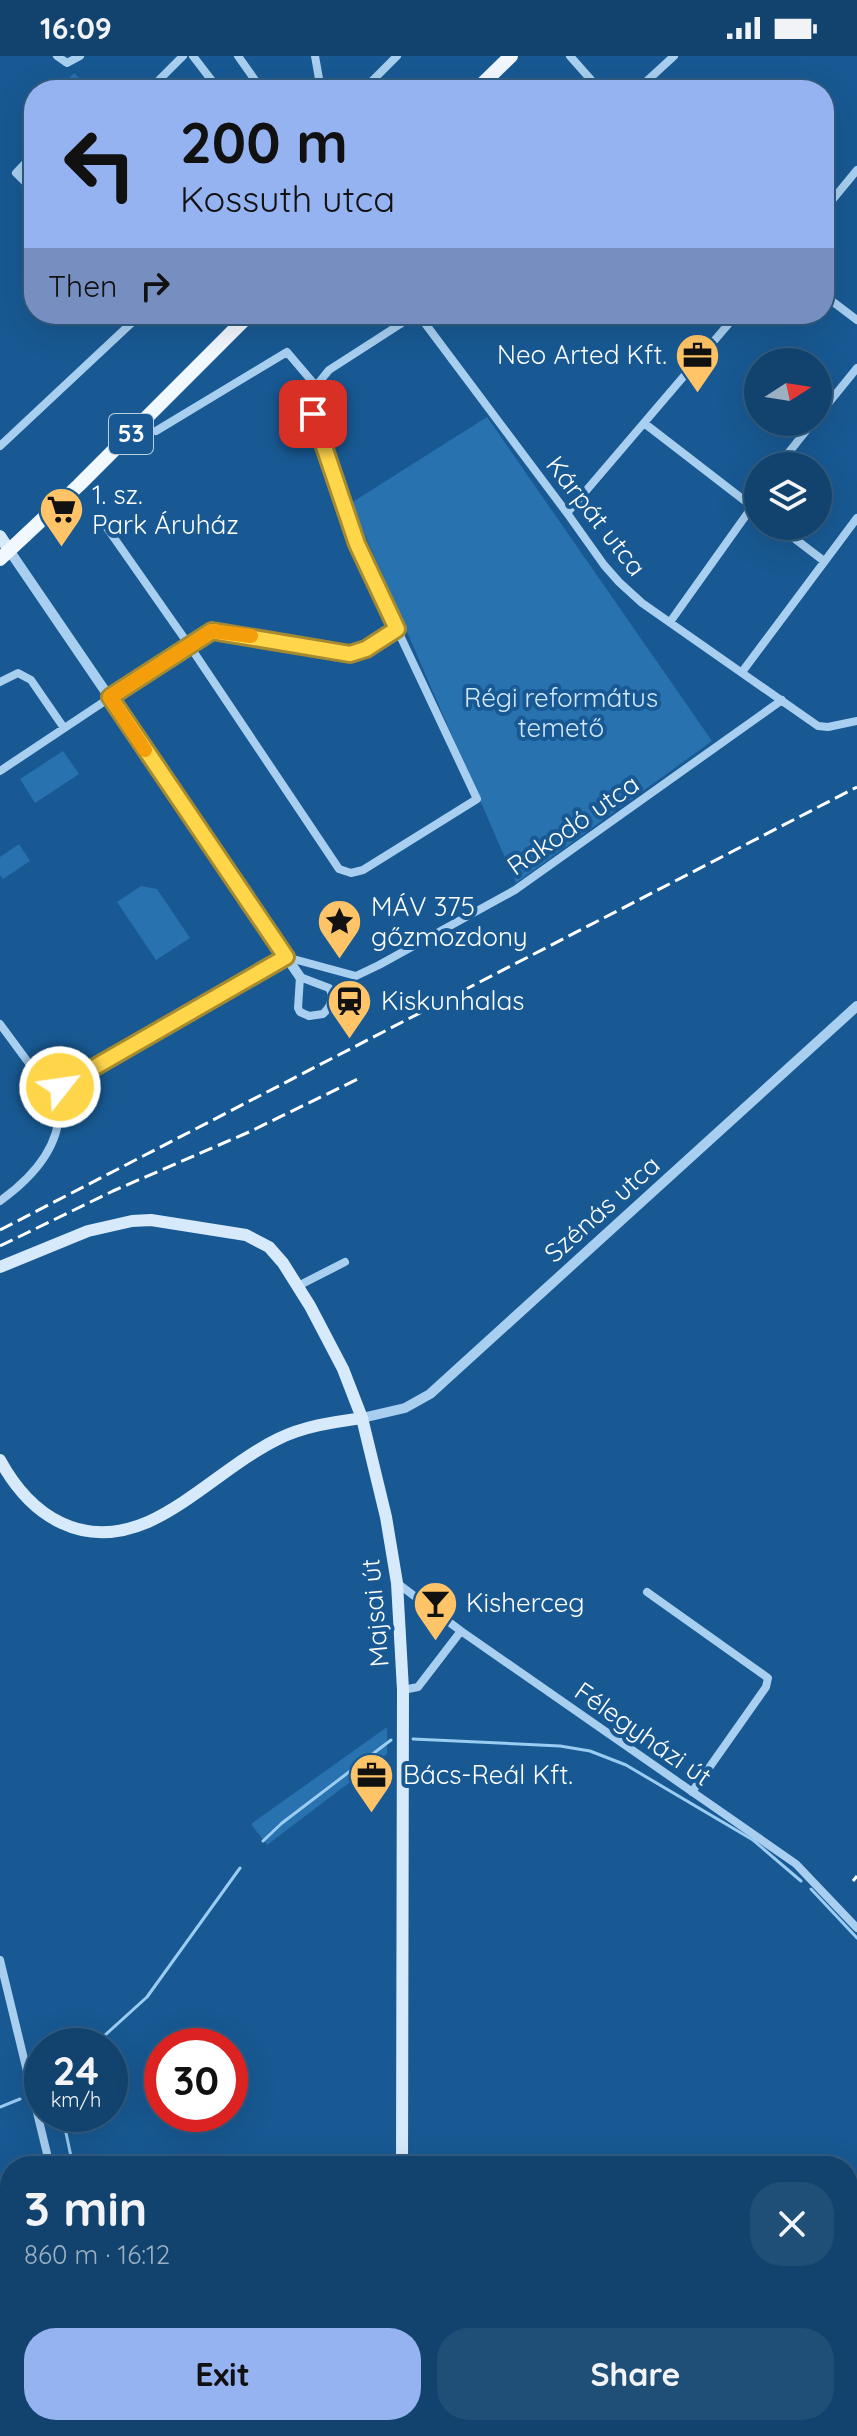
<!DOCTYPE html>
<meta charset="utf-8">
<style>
body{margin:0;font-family:Quicksand,sans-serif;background:#1f4e76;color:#f1f3f6;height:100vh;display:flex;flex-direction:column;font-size:30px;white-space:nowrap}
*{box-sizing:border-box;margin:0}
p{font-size:26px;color:#9cb0c2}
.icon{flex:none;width:44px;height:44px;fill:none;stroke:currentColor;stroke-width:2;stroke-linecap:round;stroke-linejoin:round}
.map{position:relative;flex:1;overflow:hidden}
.side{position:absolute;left:0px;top:2100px;width:858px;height:280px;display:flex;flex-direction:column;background:#12436e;border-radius:32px 32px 0 0;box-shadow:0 8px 32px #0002,0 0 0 2px #315c81}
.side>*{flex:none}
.banner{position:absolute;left:24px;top:24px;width:810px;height:244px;border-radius:32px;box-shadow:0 8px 32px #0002,0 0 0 2px #315c81;background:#95b2f1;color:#111;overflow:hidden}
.needle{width:52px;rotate:78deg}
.tools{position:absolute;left:744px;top:292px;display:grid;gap:16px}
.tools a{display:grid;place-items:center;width:88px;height:88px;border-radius:50%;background:#12436e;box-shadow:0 8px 32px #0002,0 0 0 2px #315c81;font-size:40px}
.speed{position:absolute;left:24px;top:1972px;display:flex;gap:16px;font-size:40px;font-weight:700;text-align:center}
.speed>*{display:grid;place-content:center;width:104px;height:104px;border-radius:50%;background:#12436e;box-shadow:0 8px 32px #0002,0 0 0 2px #315c81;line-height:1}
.speed small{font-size:20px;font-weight:400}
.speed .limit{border:12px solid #d22;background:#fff;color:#111}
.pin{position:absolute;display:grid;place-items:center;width:68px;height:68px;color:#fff;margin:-34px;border-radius:16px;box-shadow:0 4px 12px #0006}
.me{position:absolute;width:88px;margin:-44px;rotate:60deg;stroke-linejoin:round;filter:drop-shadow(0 0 6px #0008)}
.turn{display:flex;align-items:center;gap:28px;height:168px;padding:0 24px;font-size:36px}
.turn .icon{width:104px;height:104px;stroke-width:2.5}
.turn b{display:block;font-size:56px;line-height:68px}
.then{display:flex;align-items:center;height:76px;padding:0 24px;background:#0003;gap:16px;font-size:30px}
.round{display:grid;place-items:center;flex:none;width:84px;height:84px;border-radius:32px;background:#1f4e76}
.headline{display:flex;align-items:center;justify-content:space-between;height:136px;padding:0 24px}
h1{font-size:48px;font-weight:700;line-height:60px}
.action{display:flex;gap:16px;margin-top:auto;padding:16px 24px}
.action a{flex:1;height:92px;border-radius:32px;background:#95b2f1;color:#111;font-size:32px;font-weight:700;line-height:92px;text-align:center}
.action a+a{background:#1f4e76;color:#f1f3f6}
.status{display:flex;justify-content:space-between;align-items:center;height:56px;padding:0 40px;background:#12436e;direction:ltr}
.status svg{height:22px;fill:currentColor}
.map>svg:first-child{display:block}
.green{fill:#2872af}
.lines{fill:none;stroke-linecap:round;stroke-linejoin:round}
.stream{stroke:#9bccf2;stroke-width:3}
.minor{stroke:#a8cff0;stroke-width:8}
.tertiary{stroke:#a8cff0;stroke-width:10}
.secondary{stroke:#d6eafb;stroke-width:12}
.primary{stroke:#f1f8ff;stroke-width:14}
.rail{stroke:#fff;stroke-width:3;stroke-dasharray:14 6;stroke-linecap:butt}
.route-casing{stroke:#a68a30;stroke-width:20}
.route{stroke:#ffd54a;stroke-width:14}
.slow{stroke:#f59e0b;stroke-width:14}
.labels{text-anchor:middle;stroke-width:8;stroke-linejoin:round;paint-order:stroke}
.shield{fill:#185993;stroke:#bacddf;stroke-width:2}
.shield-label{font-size:24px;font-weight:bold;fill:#fff}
.poi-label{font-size:26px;fill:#fff;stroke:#185993;text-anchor:start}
.street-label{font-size:26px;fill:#fff;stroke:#185993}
.park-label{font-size:26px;fill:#cfe7fb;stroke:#185993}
</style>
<div class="status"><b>16:09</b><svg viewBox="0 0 49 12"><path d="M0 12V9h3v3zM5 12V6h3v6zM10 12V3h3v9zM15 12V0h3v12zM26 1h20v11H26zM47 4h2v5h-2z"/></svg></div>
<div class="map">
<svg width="857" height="2380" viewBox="0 0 857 2380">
<rect width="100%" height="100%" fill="#185993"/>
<!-- green -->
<path class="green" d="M74,17l11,10 -7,7h-20z
M487,361l225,324 -196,142 -165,-380z
M63,695l16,23 -44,29 -15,-24z
M19,788l11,17 -27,18 -3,-4v-18z
M141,830l16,3 33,49 -34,22 -39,-58z
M387,1671v27l-120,91 -16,-21z"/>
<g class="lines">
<!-- stream -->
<path class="stream" d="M413,1683l147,7 30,5 36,14 127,75 48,41
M263,1785l19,-18 109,-83
M811,1833l46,49
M93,1990l54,-49 93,-129
M0,2051l20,-8
M62,2058l11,52
M113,2370v10"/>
<!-- minor -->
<path class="minor" d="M57,0l10,7 13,-7
M193,0l26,34
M238,0l24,34
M315,0l6,34
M570,0l30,34
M149,34l34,-34
M363,34l34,-34
M637,34l37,-34
M34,98l-18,19 18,18
M824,154l33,-40
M824,239l33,25
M418,258l149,199 37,52 15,17 23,21 176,123 10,1 29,-6
M818,360l39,-48
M644,367l114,88
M156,375l131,-79 29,34
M0,390l141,-132
M778,410l35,-44
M567,457l170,-199
M778,470l46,35
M670,566l82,-115
M397,573l-31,20 -16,5 -138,-23 -23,14 150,224 12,4 12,-3 114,-71 -120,-255 -45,-138 4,-20 13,-16 87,-56
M742,616l115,-154
M0,626l18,-9 13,7 33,48
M0,715l189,-126 -84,-120
M300,921l29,11c6,9 1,19 -6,26l-14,2 -9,-4 -2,-4z
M0,968l59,80
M48,1033l15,-4 223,-128 70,19 23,-11 136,-75 267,-190
M59,1048l8,3 6,-2 24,-37
M0,1145c32,-23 62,-55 59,-97
M298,1230l47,-24
M397,1527l64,48 335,233 61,64
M647,1536l121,86 -2,9 -74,105
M403,1634l15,-3 43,-56
M0,1904l50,206
M102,2370v10"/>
<!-- tertiary -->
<path class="tertiary" d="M9,494l291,427
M362,1362l43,-10 25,-14 427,-388"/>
<!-- secondary -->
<path class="secondary" d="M0,480l9,14
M0,1211l88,-36 44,-10 19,-1 95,15 23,12 14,16 27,43 33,63 19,49 24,99 11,66 6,107 -1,476
M0,1404c31,57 83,90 148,62 46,-21 85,-61 130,-83 26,-13 56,-17 84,-21
M402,2380v-10"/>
<!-- primary -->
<path class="primary" d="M476,34l35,-34
M0,503l79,-74 171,-171"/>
<!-- rail -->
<path class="rail" d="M0,1174l857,-443
M0,1190l113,-55 136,-59 113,-55
M853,1825l4,-5"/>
</g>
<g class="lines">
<defs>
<path id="route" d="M60,1031l226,-130 -176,-260 102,-66 138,23 16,-5 31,-20 -40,-85 -44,-130"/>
</defs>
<!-- route casing -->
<use href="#route" class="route-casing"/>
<!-- route -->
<use href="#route" class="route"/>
<!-- slow -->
<path class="slow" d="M145,694l-35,-53 102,-66 39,5"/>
</g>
<!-- icons -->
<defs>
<symbol id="office-pin" viewBox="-11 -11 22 30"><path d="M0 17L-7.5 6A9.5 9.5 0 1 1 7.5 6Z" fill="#ffc467" stroke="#185993"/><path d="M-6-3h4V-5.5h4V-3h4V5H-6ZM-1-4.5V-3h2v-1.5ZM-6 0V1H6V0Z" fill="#111"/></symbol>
<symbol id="supermarket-pin" viewBox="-11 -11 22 30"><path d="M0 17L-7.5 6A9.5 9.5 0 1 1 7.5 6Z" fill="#ffc467" stroke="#185993"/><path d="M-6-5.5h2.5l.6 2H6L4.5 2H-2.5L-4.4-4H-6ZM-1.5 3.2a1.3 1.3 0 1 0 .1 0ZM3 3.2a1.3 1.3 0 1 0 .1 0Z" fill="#111"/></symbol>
<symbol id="sight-pin" viewBox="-11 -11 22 30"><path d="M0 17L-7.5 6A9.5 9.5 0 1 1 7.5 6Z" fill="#ffc467" stroke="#185993"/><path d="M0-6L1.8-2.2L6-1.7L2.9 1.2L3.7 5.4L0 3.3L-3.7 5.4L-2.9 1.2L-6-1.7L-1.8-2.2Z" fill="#111"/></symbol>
<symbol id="station-pin" viewBox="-11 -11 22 30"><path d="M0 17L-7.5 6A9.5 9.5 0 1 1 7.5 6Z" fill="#ffc467" stroke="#185993"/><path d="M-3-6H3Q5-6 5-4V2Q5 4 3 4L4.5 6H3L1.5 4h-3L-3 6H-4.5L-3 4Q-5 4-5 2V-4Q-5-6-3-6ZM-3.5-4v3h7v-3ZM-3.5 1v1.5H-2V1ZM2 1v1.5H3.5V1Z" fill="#111"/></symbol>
<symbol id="bar-pin" viewBox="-11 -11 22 30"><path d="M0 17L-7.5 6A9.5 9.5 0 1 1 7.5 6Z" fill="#ffc467" stroke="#185993"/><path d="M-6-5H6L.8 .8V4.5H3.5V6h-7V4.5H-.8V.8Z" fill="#111"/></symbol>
</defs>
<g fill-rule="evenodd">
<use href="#office-pin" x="672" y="274" width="51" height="69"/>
<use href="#supermarket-pin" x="36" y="428" width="51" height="69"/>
<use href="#sight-pin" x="314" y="840" width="51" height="69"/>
<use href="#station-pin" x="324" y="920" width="51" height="69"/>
<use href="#bar-pin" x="410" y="1522" width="51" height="69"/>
<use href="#office-pin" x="346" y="1694" width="51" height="69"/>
</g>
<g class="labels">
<!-- shield labels -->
<rect class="shield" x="109" y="358" width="44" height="40" rx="6"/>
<g class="shield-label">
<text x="131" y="386">53</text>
</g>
<!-- poi labels -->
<g class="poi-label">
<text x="667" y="308" text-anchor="end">Neo Arted Kft.</text>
<text x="92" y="448">1. sz.<tspan x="92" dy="30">Park Áruház</tspan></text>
<text x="371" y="860">MÁV 375<tspan x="371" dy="30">gőzmozdony</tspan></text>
<text x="381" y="954">Kiskunhalas</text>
<text x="466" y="1556">Kisherceg</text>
<text x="403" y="1728">Bács-Reál Kft.</text>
</g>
<!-- street labels -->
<g class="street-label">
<text transform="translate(596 460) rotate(52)" y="9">Kárpát utca</text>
<text transform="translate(573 769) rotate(-35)" y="9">Rakodó utca</text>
<text transform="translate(602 1153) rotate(-42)" y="9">Szénás utca</text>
<text transform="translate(375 1557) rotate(-95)" y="9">Majsai út</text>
<text transform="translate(643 1678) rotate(35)" y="9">Félegyházi út</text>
</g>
<!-- park labels -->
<g class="park-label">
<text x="561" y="651">Régi református<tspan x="561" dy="30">temető</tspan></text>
</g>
</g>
</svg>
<div class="tools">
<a><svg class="needle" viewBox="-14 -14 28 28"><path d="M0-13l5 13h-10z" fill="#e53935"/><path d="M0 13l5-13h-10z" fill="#9cb0c2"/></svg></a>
<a><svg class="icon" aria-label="layers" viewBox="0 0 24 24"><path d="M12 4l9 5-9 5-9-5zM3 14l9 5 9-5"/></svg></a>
</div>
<div class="speed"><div>24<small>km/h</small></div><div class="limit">30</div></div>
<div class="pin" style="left:313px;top:358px;background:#d93025"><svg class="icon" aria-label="arrive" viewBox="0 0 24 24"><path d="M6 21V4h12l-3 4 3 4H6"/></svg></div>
<svg class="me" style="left:60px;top:1031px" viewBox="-20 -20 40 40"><circle r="17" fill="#ffd54a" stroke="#fff" stroke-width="3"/><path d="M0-11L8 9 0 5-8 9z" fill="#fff"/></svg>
<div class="banner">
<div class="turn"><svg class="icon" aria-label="left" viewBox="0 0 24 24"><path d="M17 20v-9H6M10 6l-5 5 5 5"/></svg><div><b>200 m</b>Kossuth utca</div></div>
<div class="then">Then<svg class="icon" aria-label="right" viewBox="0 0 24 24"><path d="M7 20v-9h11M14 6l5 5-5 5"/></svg></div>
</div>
<section class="side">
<div class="headline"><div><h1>3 min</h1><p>860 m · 16:12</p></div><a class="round"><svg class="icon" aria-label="close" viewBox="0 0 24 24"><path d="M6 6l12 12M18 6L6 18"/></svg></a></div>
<div class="action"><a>Exit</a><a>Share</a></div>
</section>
</div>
